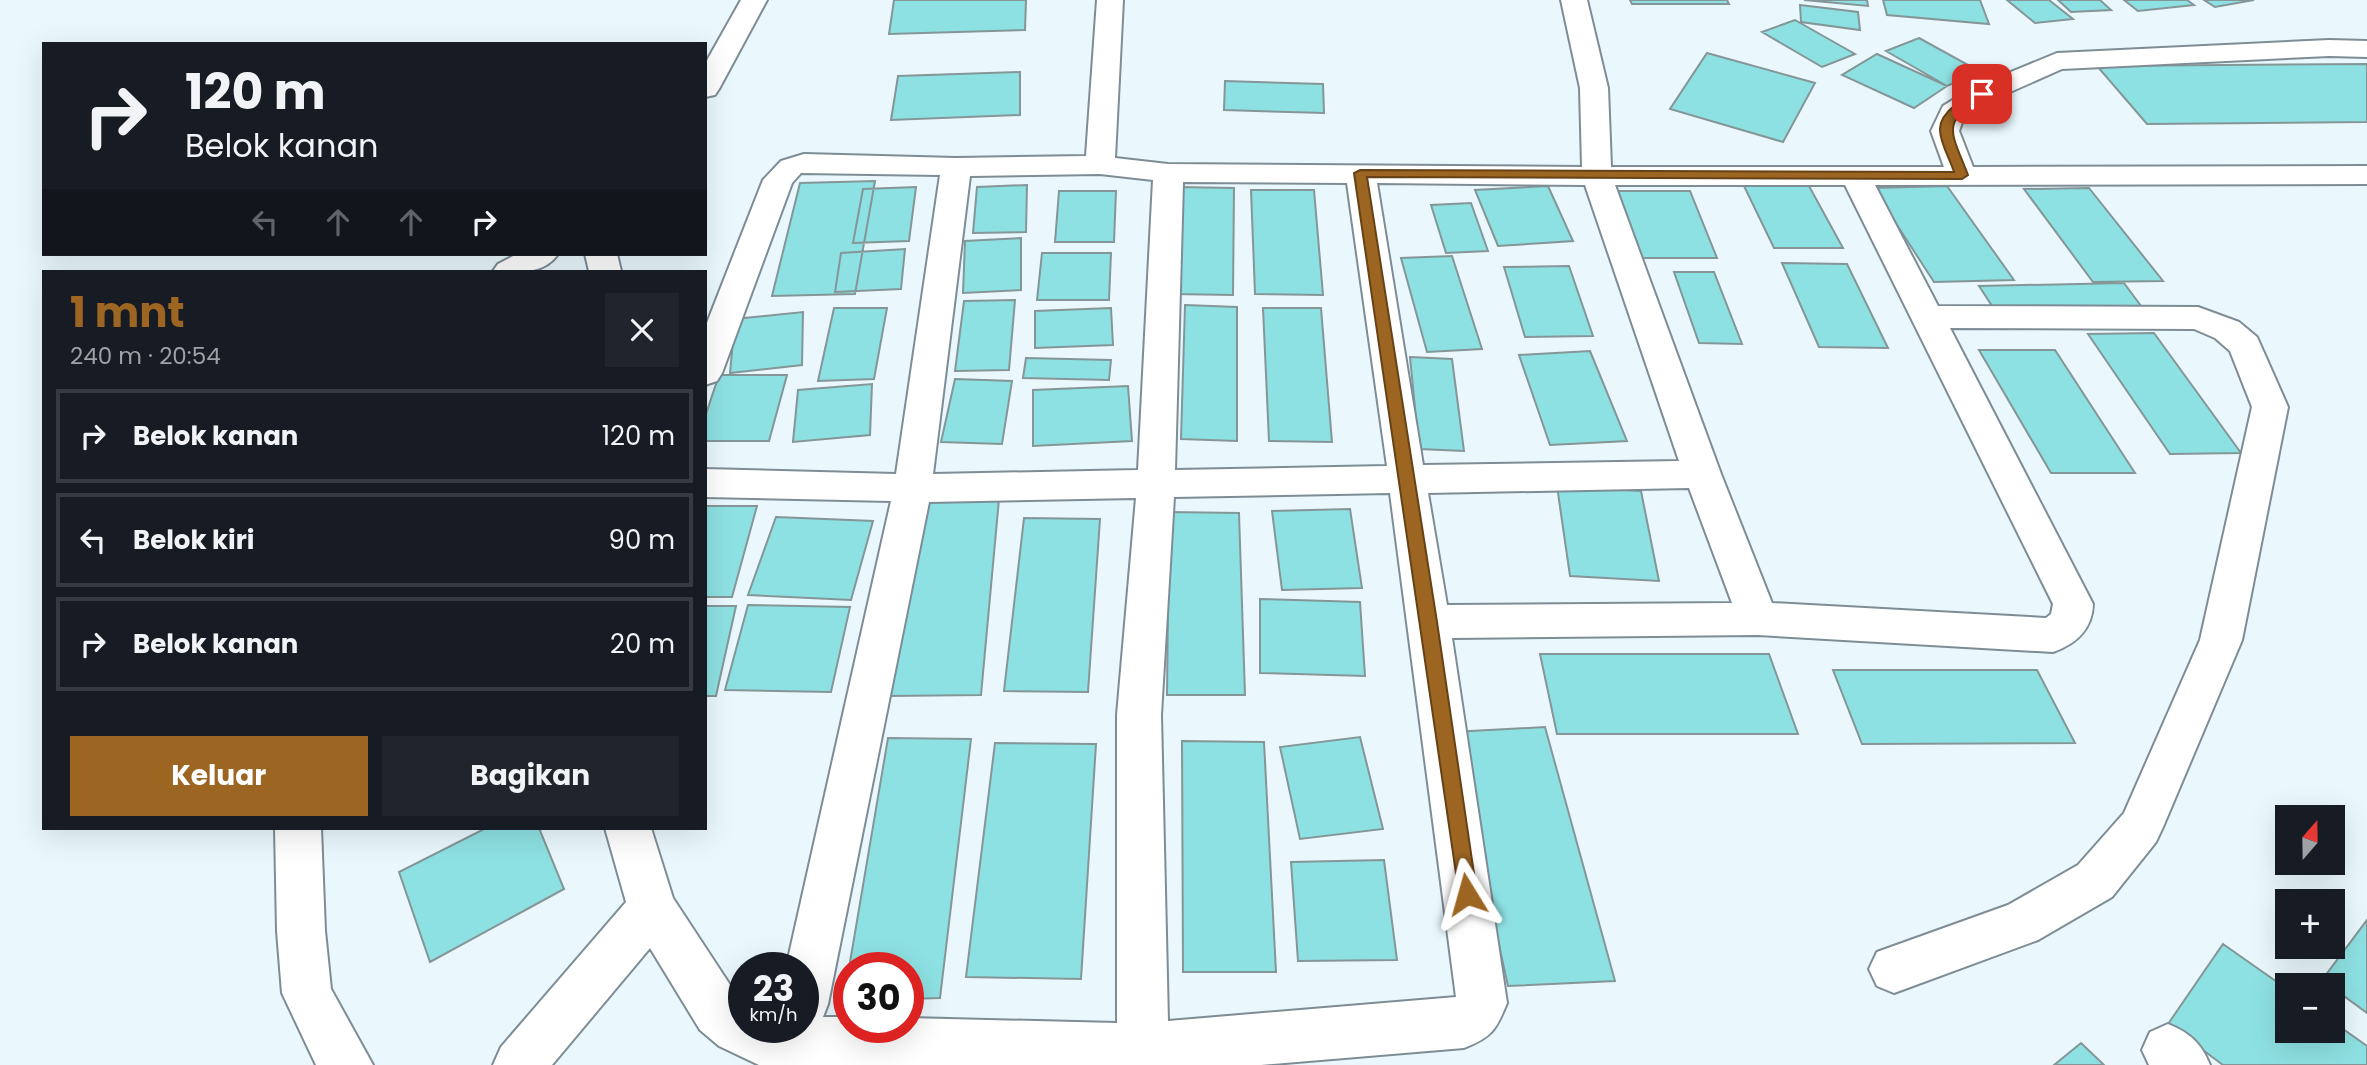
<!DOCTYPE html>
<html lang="id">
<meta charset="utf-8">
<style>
body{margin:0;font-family:Poppins,sans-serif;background:#20242c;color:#f1f3f6;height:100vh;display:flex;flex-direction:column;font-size:26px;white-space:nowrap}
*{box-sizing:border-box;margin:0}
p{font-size:23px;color:#9ea1a6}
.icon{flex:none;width:38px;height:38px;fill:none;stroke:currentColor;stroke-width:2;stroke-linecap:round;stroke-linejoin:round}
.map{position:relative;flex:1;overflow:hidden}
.side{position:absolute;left:42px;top:270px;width:665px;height:560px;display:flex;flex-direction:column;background:#171b24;border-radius:0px;box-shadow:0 7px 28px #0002}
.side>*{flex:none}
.banner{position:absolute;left:42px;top:42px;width:665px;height:214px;border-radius:0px;box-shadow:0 7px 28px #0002;background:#171b24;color:#f1f3f6;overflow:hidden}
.needle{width:46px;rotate:20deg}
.tools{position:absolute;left:2275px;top:805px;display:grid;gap:14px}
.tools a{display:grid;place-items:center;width:70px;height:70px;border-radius:0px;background:#171b24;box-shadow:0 7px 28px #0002;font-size:35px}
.speed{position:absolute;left:728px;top:952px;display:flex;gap:14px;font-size:35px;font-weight:700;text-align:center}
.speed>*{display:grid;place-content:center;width:91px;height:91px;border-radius:50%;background:#171b24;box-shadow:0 7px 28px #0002;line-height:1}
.speed small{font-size:18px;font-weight:400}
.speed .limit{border:10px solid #d22;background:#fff;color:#111}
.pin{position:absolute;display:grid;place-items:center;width:60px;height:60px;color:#fff;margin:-30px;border-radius:14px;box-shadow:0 4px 10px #0006}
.me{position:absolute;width:77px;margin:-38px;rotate:352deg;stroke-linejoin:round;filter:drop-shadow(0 0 5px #0008)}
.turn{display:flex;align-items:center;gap:24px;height:147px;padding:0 28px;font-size:32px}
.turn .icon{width:91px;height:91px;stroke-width:2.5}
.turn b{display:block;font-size:49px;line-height:60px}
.lanes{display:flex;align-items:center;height:66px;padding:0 28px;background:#0003;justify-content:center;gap:35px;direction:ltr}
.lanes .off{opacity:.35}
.round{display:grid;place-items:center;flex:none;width:74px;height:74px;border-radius:0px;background:#20242c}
.headline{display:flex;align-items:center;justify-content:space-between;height:119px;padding:0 28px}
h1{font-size:42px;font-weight:700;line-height:52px;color:#9d6522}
.button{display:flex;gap:14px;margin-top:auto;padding:14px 28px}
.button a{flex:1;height:80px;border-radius:0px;background:#9d6522;color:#fff;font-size:28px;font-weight:700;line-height:80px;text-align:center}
.button a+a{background:#20242c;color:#f1f3f6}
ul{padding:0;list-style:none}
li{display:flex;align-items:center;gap:21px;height:94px;margin:0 14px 10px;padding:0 14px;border:4px solid #363941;border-radius:0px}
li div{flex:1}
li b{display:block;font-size:26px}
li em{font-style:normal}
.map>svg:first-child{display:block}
.building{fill:#8ee1e3;stroke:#849697;stroke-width:2}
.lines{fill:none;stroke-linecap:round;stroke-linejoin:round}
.minor-casing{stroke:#7e8d95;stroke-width:4}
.minor{fill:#fff;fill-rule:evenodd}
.route{fill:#9d6522;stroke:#664216;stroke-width:2}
</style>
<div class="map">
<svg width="2367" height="1065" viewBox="0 0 2367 1065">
<rect width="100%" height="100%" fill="#eaf8fe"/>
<!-- building -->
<path class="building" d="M894,0h132l-1,30 -136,4z
M1630,0h97l2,4h-97z
M1804,0h63l1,6z
M1883,0h97l9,24 -102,-9z
M2007,0h42l24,19 -38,4z
M2058,0h42l11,10 -40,2z
M2124,0h63l7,5 -56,6z
M2204,0h50l-39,7z
M1800,5l58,7 2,18 -59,-8z
M1795,20l60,34 -33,13 -60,-35z
M1919,38l62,34 -34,14 -61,-35z
M1707,53l108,30 -32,59 -113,-33z
M1877,54l70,32 -33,22 -72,-33z
M2367,64v58l-220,2 -50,-58z
M1020,72v43l-129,5 7,-44z
M1225,81l98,3 1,29 -100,-3z
M875,181l-20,113 -83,2 28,-113z
M1027,185l-1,47 -53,1 4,-46z
M1548,186l25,55 -75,5 -23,-56z
M1744,186h65l34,62h-69z
M1947,186l67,94 -80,2 -61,-94z
M916,187l-7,54 -56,2 10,-54z
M1178,187l56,1 -1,107 -61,-1z
M2089,188l74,93 -70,1 -69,-93z
M1251,190h63l9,105 -68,-1z
M1059,191h57l-2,51h-59z
M1616,191h74l27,67h-77z
M1471,203l17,48 -42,2 -15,-48z
M1021,238v52l-58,3 2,-52z
M905,249l-4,40 -66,3 6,-39z
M1042,253h69l-2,47h-72z
M1452,256l30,93 -55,3 -26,-94z
M1782,263l65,1 41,84 -69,-1z
M1569,266l24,70 -68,1 -21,-70z
M1674,272h40l28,72 -43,-1z
M2124,283l20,27 -148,2 -17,-26z
M1015,300l-6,70 -54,1 9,-70z
M1185,305l52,2v134l-56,-2z
M834,308h53l-13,71 -56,2z
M1111,308l2,37 -78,3v-37z
M1263,308h58l11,134 -63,-1z
M803,312l-1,53 -72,8 5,-54z
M2154,333l87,120 -71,1 -82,-120z
M1979,350h76l80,123h-84z
M1590,351l37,90 -77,4 -31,-90z
M1410,357l42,2 12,92 -45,-2z
M1026,358l85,2 -2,20 -86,-2z
M719,375h68l-18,66h-64v-24z
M955,379l57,2 -10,63 -61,-2z
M872,384l-2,51 -77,7 5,-52z
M1128,386l4,55 -99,5v-56z
M1557,486l84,5 18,90 -89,-5z
M999,499l-18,196 -92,1 28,-196z
M705,506h52l-25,91h-27z
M1350,509l12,79 -80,2 -10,-79z
M1169,512l70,1 6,182h-78z
M776,517l97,4 -22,79 -103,-5z
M1024,518l76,1 -12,173 -84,-1z
M1260,599l100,3 5,74 -105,-3z
M748,605l102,2 -19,85 -106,-2z
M705,606h31l-20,90h-11z
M1540,654h229l29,80h-241z
M1833,670h204l38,73 -213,1z
M1545,727l70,254 -107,5 -56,-254z
M1360,737l23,92 -83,10 -20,-92z
M888,738l83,1 -31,259 -32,1v-31h-59z
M1182,741l82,1 12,230h-93z
M995,743l101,1 -15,235 -115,-2z
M486,828h53l25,61 -134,73 -31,-90z
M1384,860l13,100 -99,1 -7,-99z
M2367,920v93l-45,-33z
M2223,944l64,45v42h46v-9l34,24v19h-144l-55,-41z
M2081,1043l23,22h-50z"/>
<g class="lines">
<defs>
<path id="minor" d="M741,0h26l-48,89 -4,6 -10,2v-33z
M1097,0h26l-8,158 53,6 414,3 -2,-79 -19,-88h26l21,88 3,79h333l-13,-36 12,-25 29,-18 85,-35 272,-13 38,1v16l-38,-1 -267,13 -70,31 -28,17 -5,14 14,36 394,-1v18l-492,1 63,121 260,1 41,15 18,15 31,70 -46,233 -79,187 -7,15 -44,55 -74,43 -144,53 -17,-7 -8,-17 8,-17 131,-47 70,-40 46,-52 76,-173 52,-233 -22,-56 -15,-13 -21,-9 -244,-1 143,276c-1,26 -17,40 -40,48l-295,-17 -306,3 55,365c-11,27 -15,34 -43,45l-203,17h-502l-40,-19 -19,-16 -50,-82 -98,117h-59l8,-18 125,-145 -21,-74h46l22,70 63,96 8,7v26h59v-59h-17l105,-467 -186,-4v-28l191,5 44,-299 -139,-2 -9,10 -70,190 -5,8 -12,4v-57l58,-148 18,-19 23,-7 152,4 130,-2zM1100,174l53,6 -15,290 -205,4 37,-298zM1183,182l164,1 40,283 -212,4zM1377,183l208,2 94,276 -256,4zM1615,185h230l208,419 -2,10 -5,4 -274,-15 -51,-129zM1689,488l43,115 -285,2 -19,-112zM1390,493l66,504 -288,24 -7,-306 13,-218zM1136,498l-19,217v308l-209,-5v9h-59v-10h-26l5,-13 101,-502z
M517,254h41c-15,22 -42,17 -65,17l5,-7z
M585,254h32l4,17h-32z
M275,828h46l4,103 6,58 42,76h-57l-34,-72 -5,-62z
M2168,1024c22,9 33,19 42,41h-61l-7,-15 8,-18z"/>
</defs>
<!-- minor casing -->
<use href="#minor" class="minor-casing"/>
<!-- minor -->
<use href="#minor" class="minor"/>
</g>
<!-- route -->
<path class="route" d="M1982,90l5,4 -1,2c-48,25 -34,37 -18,79l-6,4 -595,-2 70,445 40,272 -3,7 -7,3 -7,-3 -106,-728 6,-3 594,2c-4,-13 -14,-29 -14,-42 -1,-18 27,-35 42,-40z"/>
</svg>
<div class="tools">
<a><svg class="needle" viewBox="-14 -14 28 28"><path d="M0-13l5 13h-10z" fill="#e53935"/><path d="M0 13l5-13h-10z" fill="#9ea1a6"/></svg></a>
<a>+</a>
<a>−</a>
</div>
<div class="speed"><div>23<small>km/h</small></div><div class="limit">30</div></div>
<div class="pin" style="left:1982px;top:94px;background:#d93025"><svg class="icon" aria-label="arrive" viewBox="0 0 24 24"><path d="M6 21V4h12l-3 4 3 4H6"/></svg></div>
<svg class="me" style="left:1467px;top:894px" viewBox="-20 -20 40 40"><path d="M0-17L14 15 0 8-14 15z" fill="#9d6522" stroke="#fff" stroke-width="4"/></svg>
<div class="banner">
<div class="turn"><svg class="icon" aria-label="right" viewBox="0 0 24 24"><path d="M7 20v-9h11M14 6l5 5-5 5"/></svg><div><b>120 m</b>Belok kanan</div></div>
<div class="lanes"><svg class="icon off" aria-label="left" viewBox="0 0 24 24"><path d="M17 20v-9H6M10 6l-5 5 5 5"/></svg><svg class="icon off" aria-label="ahead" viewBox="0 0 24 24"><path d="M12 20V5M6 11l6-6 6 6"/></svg><svg class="icon off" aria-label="ahead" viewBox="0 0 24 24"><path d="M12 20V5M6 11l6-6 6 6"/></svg><svg class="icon" aria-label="right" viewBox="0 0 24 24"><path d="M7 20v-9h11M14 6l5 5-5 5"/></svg></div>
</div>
<section class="side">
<div class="headline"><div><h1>1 mnt</h1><p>240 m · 20:54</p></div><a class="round"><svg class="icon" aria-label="close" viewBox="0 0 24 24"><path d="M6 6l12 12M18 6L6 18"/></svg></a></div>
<ul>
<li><svg class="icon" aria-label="right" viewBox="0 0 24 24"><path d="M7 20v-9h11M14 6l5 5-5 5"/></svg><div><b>Belok kanan</b></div><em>120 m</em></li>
<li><svg class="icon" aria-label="left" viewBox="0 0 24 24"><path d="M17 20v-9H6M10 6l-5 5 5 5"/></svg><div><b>Belok kiri</b></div><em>90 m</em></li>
<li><svg class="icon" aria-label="right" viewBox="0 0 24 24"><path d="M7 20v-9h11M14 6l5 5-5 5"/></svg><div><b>Belok kanan</b></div><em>20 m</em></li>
</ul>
<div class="button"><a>Keluar</a><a>Bagikan</a></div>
</section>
</div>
